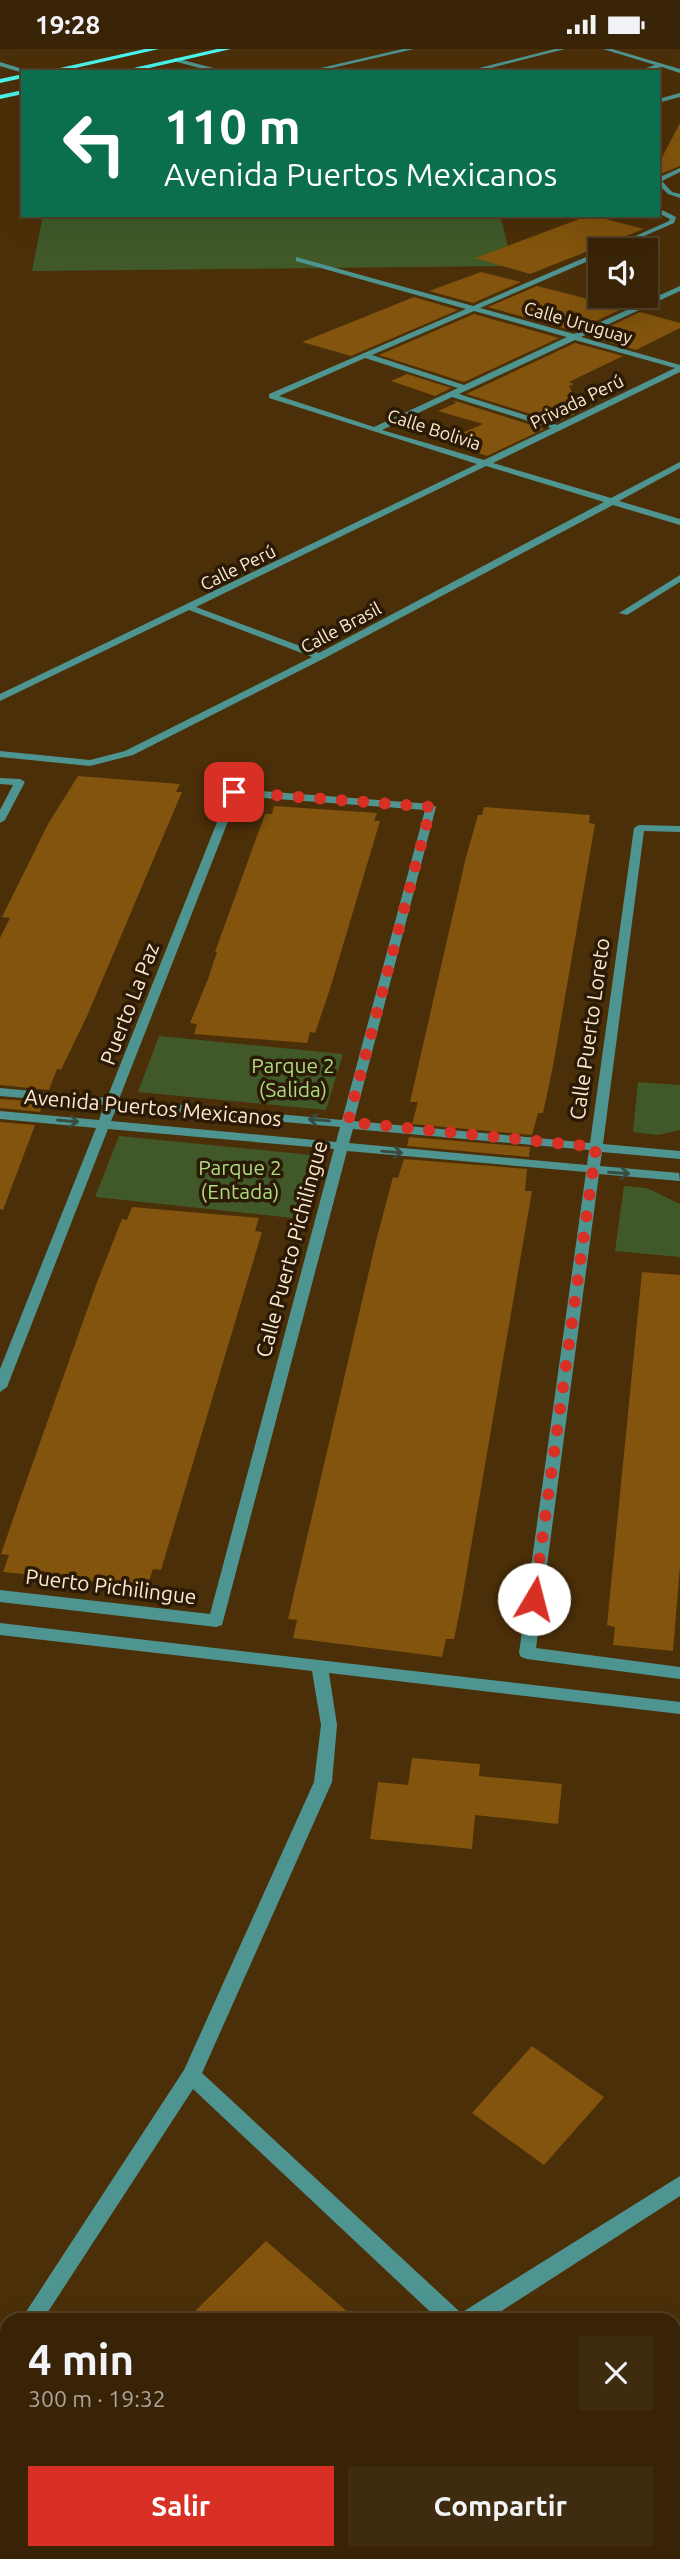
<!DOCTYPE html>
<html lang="es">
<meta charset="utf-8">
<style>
body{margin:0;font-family:Ubuntu,sans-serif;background:#3f2b10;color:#f1f3f6;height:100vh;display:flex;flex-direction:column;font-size:26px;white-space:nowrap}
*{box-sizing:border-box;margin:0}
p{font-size:23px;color:#aba49b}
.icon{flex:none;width:38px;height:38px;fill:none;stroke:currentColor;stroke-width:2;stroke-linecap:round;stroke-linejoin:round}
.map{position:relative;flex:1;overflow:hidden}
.details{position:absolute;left:0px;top:2264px;width:681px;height:247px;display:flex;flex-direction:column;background:#382306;border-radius:21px 21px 0 0;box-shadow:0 7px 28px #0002,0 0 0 2px #524028}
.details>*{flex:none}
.hud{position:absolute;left:21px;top:21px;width:639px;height:147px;border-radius:0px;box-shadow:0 7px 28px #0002,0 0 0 2px #524028;background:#0b6e4f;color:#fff;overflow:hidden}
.fabs{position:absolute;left:588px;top:189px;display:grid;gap:14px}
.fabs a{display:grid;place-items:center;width:70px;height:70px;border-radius:0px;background:#382306;box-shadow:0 7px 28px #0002,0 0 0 2px #524028;font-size:35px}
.pin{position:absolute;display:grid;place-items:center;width:60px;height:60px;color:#fff;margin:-30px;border-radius:14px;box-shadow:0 4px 10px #0006}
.me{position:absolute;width:77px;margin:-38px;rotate:8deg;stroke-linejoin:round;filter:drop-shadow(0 0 5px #0008)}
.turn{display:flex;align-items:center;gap:24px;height:147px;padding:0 28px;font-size:32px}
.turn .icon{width:91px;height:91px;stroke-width:2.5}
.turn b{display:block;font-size:49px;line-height:60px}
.round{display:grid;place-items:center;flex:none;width:74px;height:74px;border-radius:0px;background:#3f2b10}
.summary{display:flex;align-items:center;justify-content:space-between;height:119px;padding:0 28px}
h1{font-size:42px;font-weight:700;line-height:52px}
.action{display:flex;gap:14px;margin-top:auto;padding:14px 28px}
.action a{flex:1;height:80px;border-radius:0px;background:#d93025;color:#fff;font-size:28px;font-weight:700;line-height:80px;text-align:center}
.action a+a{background:#3f2b10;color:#f1f3f6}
.status{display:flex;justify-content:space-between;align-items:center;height:49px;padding:0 35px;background:#382306;direction:ltr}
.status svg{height:19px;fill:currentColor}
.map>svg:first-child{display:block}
.green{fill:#415929}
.building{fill:#82540d}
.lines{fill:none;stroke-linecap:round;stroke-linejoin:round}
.minor{fill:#4e9591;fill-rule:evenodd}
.primary{fill:#4af4ec;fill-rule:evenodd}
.oneway{stroke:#384b3e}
.route{stroke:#d93025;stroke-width:12;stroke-dasharray:0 21.6}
.labels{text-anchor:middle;stroke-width:7;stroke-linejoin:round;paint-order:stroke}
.far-street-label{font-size:18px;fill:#fee8cf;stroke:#2a1a06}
.street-label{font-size:21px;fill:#fee8cf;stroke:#2a1a06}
.park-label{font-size:21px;fill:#addc80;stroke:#2a1a06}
</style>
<div class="status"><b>19:28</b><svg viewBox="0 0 49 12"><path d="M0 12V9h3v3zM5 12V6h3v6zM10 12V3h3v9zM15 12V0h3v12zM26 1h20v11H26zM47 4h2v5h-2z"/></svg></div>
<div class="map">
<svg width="680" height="2510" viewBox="0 0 680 2510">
<rect width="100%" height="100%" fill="#4b2f08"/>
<!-- green -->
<path class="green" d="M43,166h457l13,51 -481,5z
M159,987l184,18 -17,56 -188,-18z
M638,1033l42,3v45l-22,5 -25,-3z
M119,1087l192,19 -18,63 -198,-21z
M624,1137l23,2 33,16v53l-65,-6z"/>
<!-- building -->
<path class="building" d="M680,74v43l-22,9v-10z
M590,166l54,14 -114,45 -55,-16z
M481,223l40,10 -48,21 -44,-12z
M537,237l87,22 -50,23 -86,-24z
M414,248l44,13 -107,46 -49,-14z
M640,263l40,11v5l-44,22 -47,-14z
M474,265l85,24 -95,44 -85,-27z
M575,294l48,13 -54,26 5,2 -5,2 12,25 -24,11 -91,-28z
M407,325l44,14 -16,8 -44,-15z
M452,351l92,29 -57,27 -43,-15 39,-17 -45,-13 18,-8z
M78,727l102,8 -4,8h6l-95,224 -26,54 -4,-1 -8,21 -49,-5v-147l10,-20 -8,-1 46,-93z
M274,757l103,7 -3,8h6l-50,168 -15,44 -5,-1 -3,11 -113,-9 3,-10 -7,-1 18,-44 9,-27h-2l50,-138h7z
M484,758l106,8 -1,8 6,1 -42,242 -10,47h-5l-6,22 -120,-11 6,-22h-8l56,-245 12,-42h4z
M0,1050l44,3 -4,10 -40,-4z
M0,1073l35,3 -32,85 -3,-1z
M409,1088l121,10 -1,10 -122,-11z
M404,1110l123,10 -2,22h7l-71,414 -7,34h-8l-4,18 -149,-19 4,-18 -9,-1 88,-378 17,-64 5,1z
M132,1158l127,11 -4,13 7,1 -101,338 -8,-1 -6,18 -144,-15 6,-17 -8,-1 20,-58 75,-211 26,-66 5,1z
M642,1223l38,3v291l-7,85 -60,-6 2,-18 -8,-2z
M412,1709l68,6 -1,12 83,8 -4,40 -83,-9 -3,34 -102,-10 8,-57 30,3z
M532,1997l72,51 -60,68 -72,-52z
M266,2192l92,80h-173z"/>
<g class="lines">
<!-- minor -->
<path class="minor" d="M403,0h11l-99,23h-12z
M555,0h10l-90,23h-12z
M603,0h9l68,20v4l-18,-6 -28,5 21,-7z
M175,9l50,13 1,1h-11l-42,-11z
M0,13l29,9 1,1 -7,1 -23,-7z
M680,44v4l-22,6v-4z
M680,119v4l-18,9 10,11 8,2v4l-12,-4 -10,-10v-6z
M658,159l18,9 -2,6 -62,27h-8l65,-29 1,-2 -12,-6z
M600,202v5l-120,52 94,26 106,-48v5l-99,46 99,28v7l-187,91 118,35 69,-36v6l-61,33 61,18v6l-67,-20 -290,154 -190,96 -43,11 -90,-9v-6l90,9 35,-9 187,-94 -123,-47 -189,91v-7l477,-230 -208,-66v-4l197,-85 -170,-48v-4l177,49zM474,262l93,26 -103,48 -92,-30zM575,291l100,28 -118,57 -98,-31zM365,309l93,30 -84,39 -95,-31zM452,348l99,31 -67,32 -102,-30zM486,417l118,36 -285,151 -123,-46z
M680,526v7l-53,33 -8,-2z
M0,729l20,1 5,3 -20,38 -5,3v-13l13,-25 -13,-1z
M234,740l197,15 5,3 -82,314 236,22 44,-315 5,-3 41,1v6l-36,-1 -41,313 77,7v8l-78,-7 -2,14 79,7 1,8 -81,-7 -63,474 144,19v12l-153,-20 -6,-2 -2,-4 67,-481 -239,-21 -125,474 -6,2 -216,-25v-12l210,24 124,-465 -226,-20 -101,258 -7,5v-23l96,-241 -96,-9v-8l99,9 5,-15 -104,-9v-8l107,10 122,-306zM238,747l187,14 -83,310 -223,-21zM117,1058l223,20 -4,15 -225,-21zM353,1080l236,21 -2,15 -238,-22z
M0,1574l680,79v12l-351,-41 8,52 -5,57 -130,291 259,240 219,-137v20l-194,125h-46l-247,-232 -151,232h-22l164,-251 130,-288 7,-57 -9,-54 -312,-36z
M7,2297v28l-7,3v-28z
M674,2485l6,2v23h-8l-5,-6h7z"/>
<!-- primary -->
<path class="primary" d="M145,0h14l-101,23h-16z
M217,0h14l-99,23h-16z
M23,25v4l-23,5v-4z
M23,41v4l-23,5v-4z"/>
</g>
<!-- one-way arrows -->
<defs><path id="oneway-shaft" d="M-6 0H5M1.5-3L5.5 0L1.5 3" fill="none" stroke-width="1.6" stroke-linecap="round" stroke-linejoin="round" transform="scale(1.75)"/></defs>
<g class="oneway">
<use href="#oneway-shaft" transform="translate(319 1071) rotate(-175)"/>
<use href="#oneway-shaft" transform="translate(68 1072) rotate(5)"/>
<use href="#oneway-shaft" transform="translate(392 1103) rotate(5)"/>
<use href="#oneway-shaft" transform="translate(619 1124) rotate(4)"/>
</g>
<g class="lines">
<!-- route -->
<path class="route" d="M234,743l197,15 -83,315 248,25 -62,452"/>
</g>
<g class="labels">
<!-- far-street labels -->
<g class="far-street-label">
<text transform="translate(578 274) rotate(16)" y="6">Calle Uruguay</text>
<text transform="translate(577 353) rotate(-26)" y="6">Privada Perú</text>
<text transform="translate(434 381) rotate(18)" y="6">Calle Bolivia</text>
<text transform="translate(238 519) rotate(-26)" y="6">Calle Perú</text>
<text transform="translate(341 579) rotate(-28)" y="6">Calle Brasil</text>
</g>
<!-- street labels -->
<g class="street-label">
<text transform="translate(130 955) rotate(-69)" y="7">Puerto La Paz</text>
<text transform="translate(590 980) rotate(-82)" y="7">Calle Puerto Loreto</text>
<text transform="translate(153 1059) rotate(5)" y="7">Avenida Puertos Mexicanos</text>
<text transform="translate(292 1200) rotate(-75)" y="7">Calle Puerto Pichilingue</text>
<text transform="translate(111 1538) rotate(7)" y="7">Puerto Pichilingue</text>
</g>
<!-- park labels -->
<g class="park-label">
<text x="293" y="1024">Parque 2<tspan x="293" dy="24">(Salida)</tspan></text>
<text x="240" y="1126">Parque 2<tspan x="240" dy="24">(Entada)</tspan></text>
</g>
</g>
</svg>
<div class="fabs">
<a><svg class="icon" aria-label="sound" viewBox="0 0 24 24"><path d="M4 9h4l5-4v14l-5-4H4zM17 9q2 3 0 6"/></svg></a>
</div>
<div class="pin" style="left:234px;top:743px;background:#d93025"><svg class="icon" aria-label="arrive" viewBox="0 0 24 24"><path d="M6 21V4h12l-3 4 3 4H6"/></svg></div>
<svg class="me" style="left:534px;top:1550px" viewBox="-20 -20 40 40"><circle r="19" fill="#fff"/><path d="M0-13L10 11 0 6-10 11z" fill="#d93025"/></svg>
<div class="hud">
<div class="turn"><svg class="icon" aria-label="left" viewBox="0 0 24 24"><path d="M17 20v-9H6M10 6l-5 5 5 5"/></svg><div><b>110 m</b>Avenida Puertos Mexicanos</div></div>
</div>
<section class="details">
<div class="summary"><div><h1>4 min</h1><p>300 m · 19:32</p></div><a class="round"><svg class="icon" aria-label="close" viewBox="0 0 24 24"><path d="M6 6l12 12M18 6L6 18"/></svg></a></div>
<div class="action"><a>Salir</a><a>Compartir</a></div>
</section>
</div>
